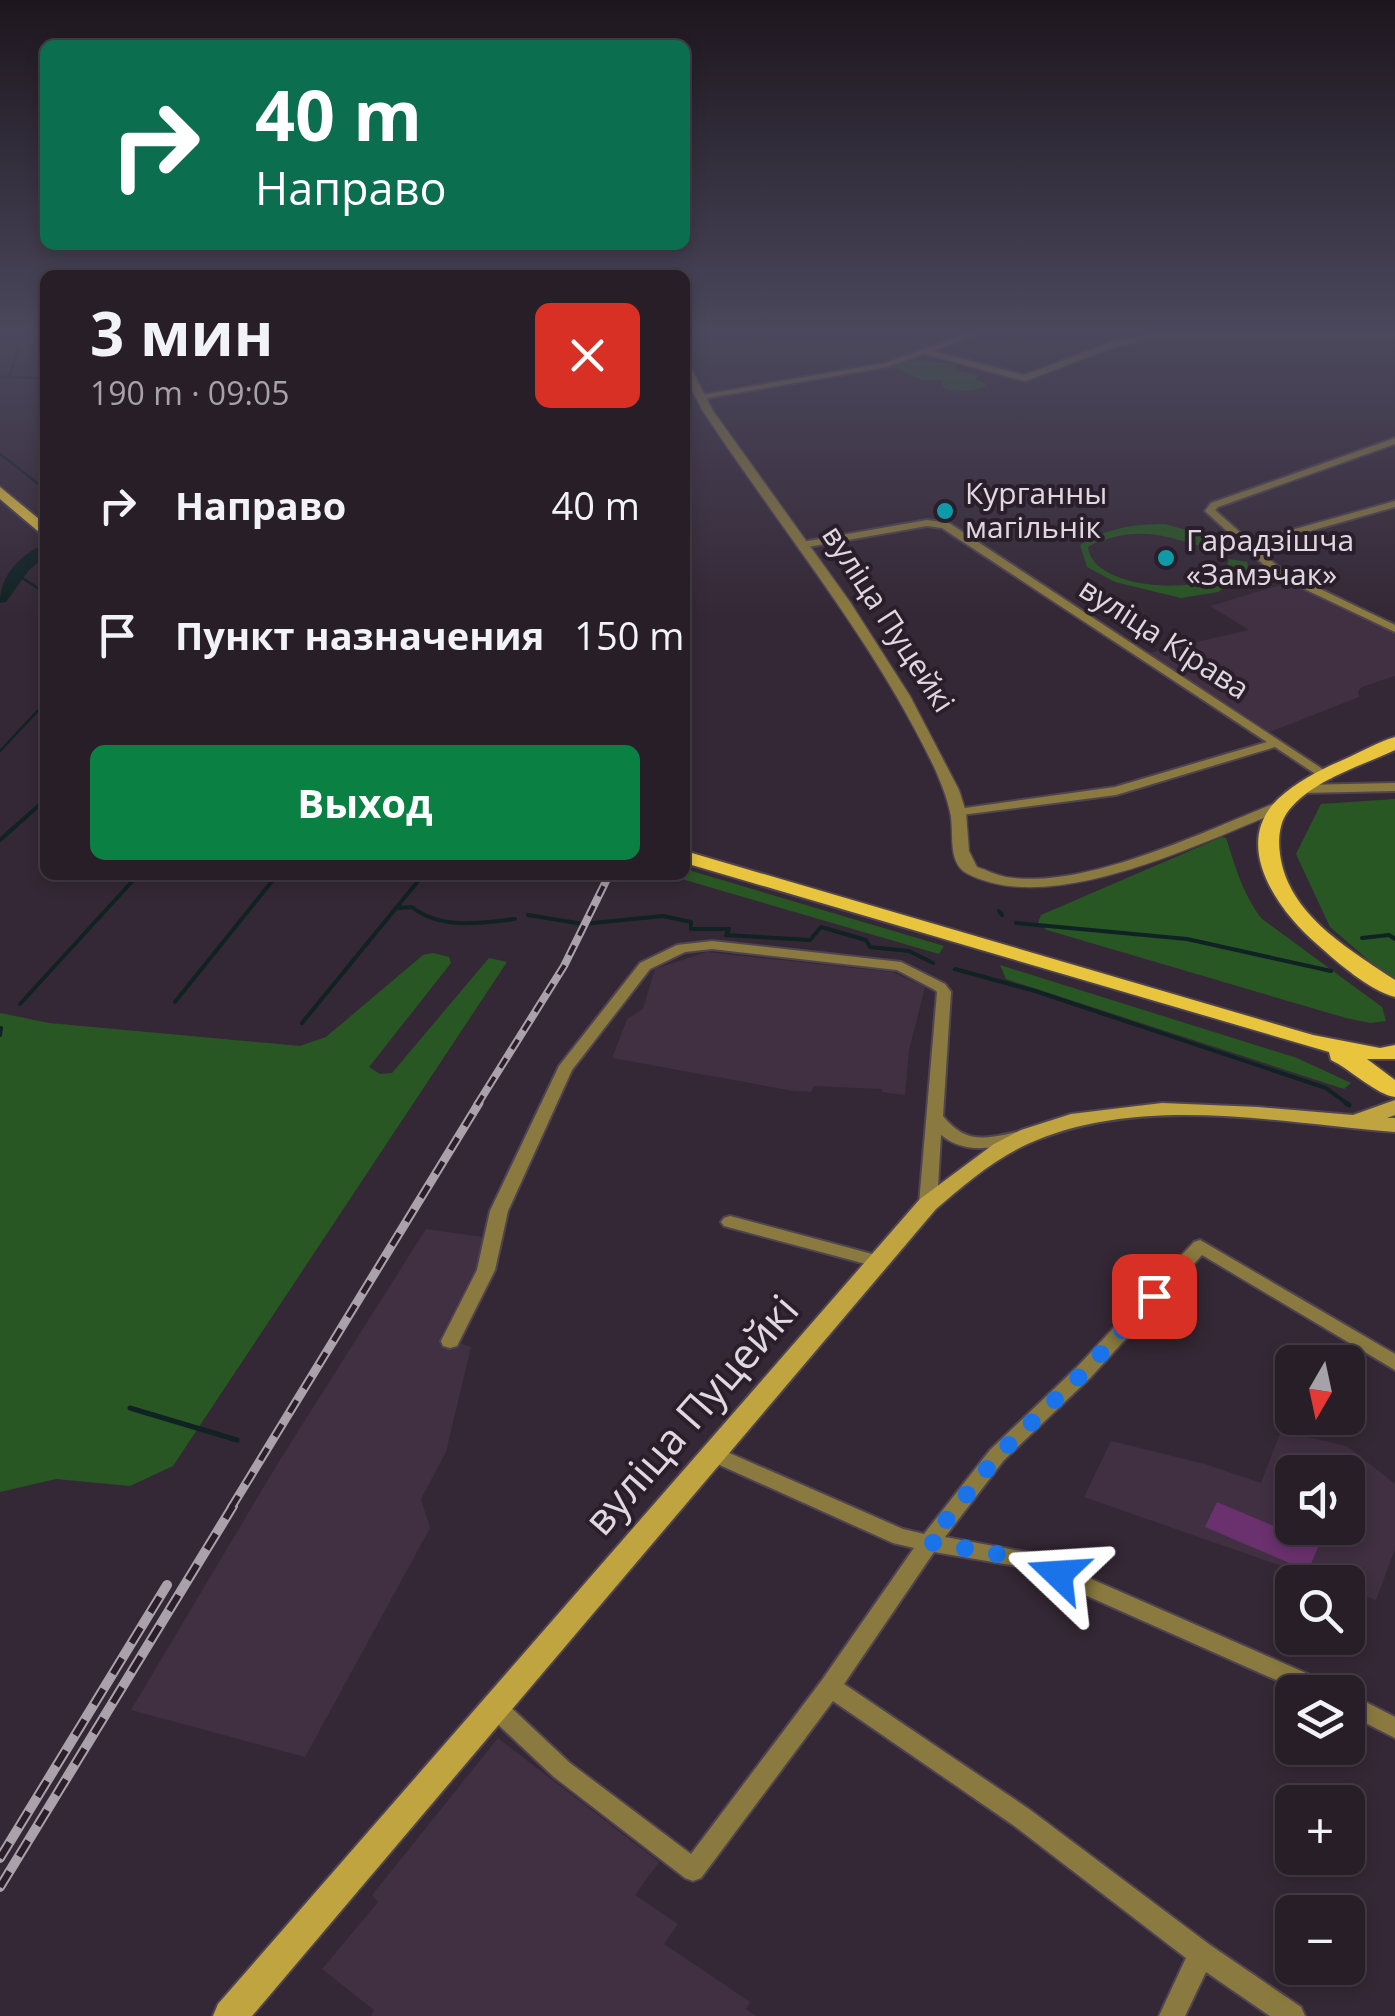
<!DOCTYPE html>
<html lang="ru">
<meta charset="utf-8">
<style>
body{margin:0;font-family:"Open Sans",sans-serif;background:#342b34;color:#f1f3f6;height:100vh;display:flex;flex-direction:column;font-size:38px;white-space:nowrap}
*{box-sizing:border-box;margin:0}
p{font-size:32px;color:#a5a2a8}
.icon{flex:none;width:55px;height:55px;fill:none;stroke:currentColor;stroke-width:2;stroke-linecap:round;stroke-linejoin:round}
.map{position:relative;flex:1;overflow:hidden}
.sheet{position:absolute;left:40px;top:270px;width:650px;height:610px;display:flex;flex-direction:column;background:#281e28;border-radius:15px;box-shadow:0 5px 15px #0003,0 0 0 2px #443c45}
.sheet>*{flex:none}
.hud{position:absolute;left:40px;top:40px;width:650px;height:210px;border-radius:15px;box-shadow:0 5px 15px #0003,0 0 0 2px #443c45;background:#0b6e4f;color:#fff;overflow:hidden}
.needle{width:65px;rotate:189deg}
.tools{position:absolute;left:1275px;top:1345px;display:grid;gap:20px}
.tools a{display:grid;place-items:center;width:90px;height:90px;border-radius:15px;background:#281e28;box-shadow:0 5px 15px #0003,0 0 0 2px #443c45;font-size:50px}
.pin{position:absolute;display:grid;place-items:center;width:85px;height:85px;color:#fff;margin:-42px;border-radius:20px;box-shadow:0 5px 15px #0006}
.me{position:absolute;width:110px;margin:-55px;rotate:290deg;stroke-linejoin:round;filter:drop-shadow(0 0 8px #0008)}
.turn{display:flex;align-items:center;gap:35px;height:210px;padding:0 50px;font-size:45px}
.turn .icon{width:130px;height:130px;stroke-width:2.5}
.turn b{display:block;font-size:70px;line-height:85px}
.round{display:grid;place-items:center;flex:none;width:105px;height:105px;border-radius:15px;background:#342b34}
.overview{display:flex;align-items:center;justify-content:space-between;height:170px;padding:0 50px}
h1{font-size:60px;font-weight:700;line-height:75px}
.cta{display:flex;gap:20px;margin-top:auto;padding:20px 50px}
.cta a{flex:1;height:115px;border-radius:15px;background:#0b8043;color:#fff;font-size:40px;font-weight:700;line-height:115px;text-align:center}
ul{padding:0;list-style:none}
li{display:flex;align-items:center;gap:30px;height:130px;padding:0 50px}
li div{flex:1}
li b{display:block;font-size:38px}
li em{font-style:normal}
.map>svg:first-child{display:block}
.built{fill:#412f42;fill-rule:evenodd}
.green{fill:#295723}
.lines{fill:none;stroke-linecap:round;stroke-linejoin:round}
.stream-far2{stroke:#102223;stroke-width:2.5}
.stream-far1{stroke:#102223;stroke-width:4}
.stream{stroke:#102223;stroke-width:5}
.river{fill:#102223;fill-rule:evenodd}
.building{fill:#6b316f}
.minor-casing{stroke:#504451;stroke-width:4}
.tertiary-casing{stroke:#504451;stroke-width:3}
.secondary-casing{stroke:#504451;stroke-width:4}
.primary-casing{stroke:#504451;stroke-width:4}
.minor{fill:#8a7a3f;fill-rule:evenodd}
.tertiary{fill:#8a7a3f;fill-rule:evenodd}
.secondary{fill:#bfa440;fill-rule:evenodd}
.primary{fill:#e8c53c;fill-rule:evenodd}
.rail-far2-casing{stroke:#aba1ab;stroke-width:8}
.rail-far1-casing{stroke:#aba1ab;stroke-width:9}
.rail-casing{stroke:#aba1ab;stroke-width:10}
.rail-far2{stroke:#2b1e2b;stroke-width:4;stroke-dasharray:11;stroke-linecap:butt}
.rail-far1{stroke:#2b1e2b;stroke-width:5;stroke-dasharray:14;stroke-linecap:butt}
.rail{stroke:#2b1e2b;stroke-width:6;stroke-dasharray:18;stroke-linecap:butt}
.route{stroke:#1a73e8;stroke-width:18;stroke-dasharray:0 32.4}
.culture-dot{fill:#0f9aa8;stroke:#2b1e2b;stroke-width:4}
.labels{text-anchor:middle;stroke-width:8;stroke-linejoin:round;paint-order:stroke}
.far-poi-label{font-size:30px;fill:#e0d7e0;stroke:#2b1e2b;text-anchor:start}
.far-street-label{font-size:30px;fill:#e0d7e0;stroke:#2b1e2b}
.near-street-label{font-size:42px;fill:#e0d7e0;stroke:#2b1e2b}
</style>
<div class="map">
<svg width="1395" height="2016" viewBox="0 0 1395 2016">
<rect width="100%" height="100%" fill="#352836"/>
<!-- built -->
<path class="built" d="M1294,581l101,51v44l-33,11 -4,4 1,6 -89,35 -122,-79 101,-23 -39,-24z
M707,952l185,20 33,15 -16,63 -4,45 -23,-3v-3l-68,-3 -3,6 -17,-1 -182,-33 15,-39 16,-10 12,-40z
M426,1229l57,8 -8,32 -35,68 31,10 -25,105 -25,47 9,29 -125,229 -174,-47 147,-247z
M1281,1431l66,15 48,38v65l-19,51 -28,-10v-8h-21l-243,-85 27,-56 94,23 56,19zM1292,1472h56v56h-56z
M498,1738l161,124 -24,33 43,29 -14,20 86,58 -4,7 10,7h-385l3,-6 -52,-41 56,-67 -6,-7z"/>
<!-- green -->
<path class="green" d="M914,360l40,4 4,7 20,4 -2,5 11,5c-12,7 -30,7 -44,3l-1,-8h-20l-29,-13z
M1165,524l56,16 22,13c-57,-1 -83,-36 -150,-9l-5,3c3,42 114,50 138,23l3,-11 18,3 3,11 -32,19 -37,6 -66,-16 -28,-15 -7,-22c28,-17 52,-21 85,-21z
M1395,799v184l-65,-56 -34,-73 25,-50z
M1222,837l4,1c10,30 16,55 36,81l120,88 4,14 -16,2 -24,-5 -299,-88 -9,-7 3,-8z
M685,869l259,77 -5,8 -271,-79h17z
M433,953l16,4 2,6 -82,104 11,7 12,-1 97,-115 18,4 -334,504 -43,20 -74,-7 -56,13v-479l49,10 251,23 26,-9 97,-82z
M1000,965l297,93 54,25 -7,6 -338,-110z"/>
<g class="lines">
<!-- stream-far2 -->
<path class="stream-far2" d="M0,377l45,1
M9,377l15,-44
M0,454l45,35
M18,575l27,18
M0,751l45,-48"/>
<!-- stream-far1 -->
<path class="stream-far1" d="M0,840l45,-40
M396,908l16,-1c29,23 69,16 103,12
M999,911l3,4
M528,915l55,9 80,-8 28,6v7h38l-3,6 84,5 11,-13 45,13 4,7 39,4 24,12
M1016,923l171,16 144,32
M1362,938l27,-3 6,4
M955,969l80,22 291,97 23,17
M175,1002l102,-127
M20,1004l118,-129
M302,1023l121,-148
M0,1035l1,-7"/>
<!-- stream -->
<path class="stream" d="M1346,1103l3,2
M130,1408l107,32"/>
<!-- river -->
<path class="river" d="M45,544v13l-16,13 -23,32 -6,1c0,-27 20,-49 45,-59z"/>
</g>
<!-- building -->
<path class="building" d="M1217,1502l102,43 -11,26 -103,-44z"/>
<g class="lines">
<defs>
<path id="minor" d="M685,333h17l-17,3z
M969,333h11l-48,18 92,24 88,-33 41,-8 242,-1v4l-242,1 -36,8 -92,35 -101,-27 -37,13 -186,32 -4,-3 188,-33z
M1395,438v6l-177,63 -3,3 38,34 3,-4 139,-39v6l-131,37 -5,6 24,21 112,54v7l-120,-57 -70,-64 6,-8z
M927,520l22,3 384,253 -2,3h-8l-48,-32 -159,48 -163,21 -1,-3 1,-3 5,-1 157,-22 152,-45 -325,-214 -15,-2 -125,22 -5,-3 5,-3z
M1395,783v8l-93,2 -6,-4 6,-4z
M712,941l189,21 44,22 6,8 -8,124c24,30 44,22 78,15l8,5 -2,4c-29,7 -60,16 -86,-5l-4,69 -3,4h-12l-3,-4 18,-212 -2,-2 -38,-20 -185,-21 -27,3 -35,17 -78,101 -64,141 -13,59 -38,76 -7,2 -7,-2 -2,-5 36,-71 13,-59 69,-145 81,-103 37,-18z
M730,1216l157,42 3,4 -3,4 -6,2 -157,-42 -3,-4 3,-4z
M1200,1240l195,114v16l-193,-115 -111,122 -87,83 -59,77 87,16 301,132 3,7h-33l-281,-125 -88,-15 -90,132 185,125 181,136 91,62 4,9h-35l-64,-44 -21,44h-26l27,-58 -173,-133 -180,-124 -132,177 -8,3 -8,-3 -131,-101 -66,-62 -3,-7 3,-7 8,-3 8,3 66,62 121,91 131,-174 92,-132 -21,-5 -189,-85 -3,-5 3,-5 7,-3 7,3 185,81 21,5 66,-84 87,-83 117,-125z
M1348,1693l47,24v21l-47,-24z"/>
<path id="tertiary" d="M685,363l5,3 23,45 137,191 60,94 49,94 7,22 3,39 8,16c9,3 19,8 29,10 79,13 198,-46 272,-75h10l3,3 -3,3c-82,32 -235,110 -320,66 -22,-11 -13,-42 -18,-62 -3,-15 -9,-29 -15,-43 -61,-129 -154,-239 -232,-358l-18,-34z"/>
<path id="secondary" d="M1395,1100v15l-8,3h8v14c-115,-9 -247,-37 -358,8 -38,15 -71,43 -101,69l-684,807h-39l5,-12 702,-805 74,-55 27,-14 50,-16 91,-11 96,4 95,8z"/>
<path id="primary" d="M0,487l45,37v13l-45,-38z
M1395,737v13c-34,16 -82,30 -106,60 -10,12 -11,30 -9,44 8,61 69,95 115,126v17c-26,-7 -57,-34 -77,-52 -39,-33 -88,-100 -40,-146 19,-18 44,-30 67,-40 16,-7 33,-17 50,-22z
M685,851l628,184 67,13 15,-3v14h-28l28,21v17c-18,-2 -45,-28 -64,-37l-2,-8 -644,-189z"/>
</defs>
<!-- minor casing -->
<use href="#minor" class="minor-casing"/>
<!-- tertiary casing -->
<use href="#tertiary" class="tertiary-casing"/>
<!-- secondary casing -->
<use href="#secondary" class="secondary-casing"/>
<!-- primary casing -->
<use href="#primary" class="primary-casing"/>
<!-- minor -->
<use href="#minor" class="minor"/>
<!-- tertiary -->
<use href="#tertiary" class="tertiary"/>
<!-- secondary -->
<use href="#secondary" class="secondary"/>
<!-- primary -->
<use href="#primary" class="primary"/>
<defs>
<path id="rail-far2" d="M477,1105l87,-139 45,-91"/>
<path id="rail-far1" d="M231,1508l248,-405"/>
<path id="rail" d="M0,1858l167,-273
M0,1887l233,-381"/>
</defs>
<!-- rail-far2 casing -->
<use href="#rail-far2" class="rail-far2-casing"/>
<!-- rail-far1 casing -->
<use href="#rail-far1" class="rail-far1-casing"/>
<!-- rail casing -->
<use href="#rail" class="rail-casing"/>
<!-- rail-far2 -->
<use href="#rail-far2" class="rail-far2"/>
<!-- rail-far1 -->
<use href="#rail-far1" class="rail-far1"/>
<!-- rail -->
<use href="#rail" class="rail"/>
</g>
<!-- sky -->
<linearGradient id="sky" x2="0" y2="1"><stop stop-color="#1d161e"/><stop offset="0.54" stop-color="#4b485d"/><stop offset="1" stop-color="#4b485d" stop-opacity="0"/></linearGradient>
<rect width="1395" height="615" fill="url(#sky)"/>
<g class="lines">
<!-- route -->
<path class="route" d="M1058,1574l-33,-15 -96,-17 69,-87 86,-83 70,-76"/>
</g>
<!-- markers -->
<g class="culture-dot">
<circle cx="945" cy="511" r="10"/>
<circle cx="1166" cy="558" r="10"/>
</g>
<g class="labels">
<!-- far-poi labels -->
<g class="far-poi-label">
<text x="965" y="504">Курганны<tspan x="965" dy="34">магільнік</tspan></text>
<text x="1186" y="551">Гарадзішча<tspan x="1186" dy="34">«Замэчак»</tspan></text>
</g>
<!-- far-street labels -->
<g class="far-street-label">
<text transform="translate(888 619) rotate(57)" y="10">вуліца Пуцейкі</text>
<text transform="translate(1164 639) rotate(33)" y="10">вуліца Кірава</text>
</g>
<!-- near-street labels -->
<g class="near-street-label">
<text transform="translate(691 1415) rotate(-49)" y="15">вуліца Пуцейкі</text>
</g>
</g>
</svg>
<div class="tools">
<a><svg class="needle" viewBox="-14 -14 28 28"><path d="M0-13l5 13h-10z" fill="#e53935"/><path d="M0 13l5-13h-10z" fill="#a5a2a8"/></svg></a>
<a><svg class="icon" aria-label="sound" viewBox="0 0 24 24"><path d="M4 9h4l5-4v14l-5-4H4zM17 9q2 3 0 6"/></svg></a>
<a><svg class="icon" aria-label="search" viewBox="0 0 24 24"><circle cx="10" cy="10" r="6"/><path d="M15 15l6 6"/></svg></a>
<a><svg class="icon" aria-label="layers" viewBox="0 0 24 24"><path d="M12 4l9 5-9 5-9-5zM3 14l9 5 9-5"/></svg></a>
<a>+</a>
<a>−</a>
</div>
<div class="pin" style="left:1154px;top:1296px;background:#d93025"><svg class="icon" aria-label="arrive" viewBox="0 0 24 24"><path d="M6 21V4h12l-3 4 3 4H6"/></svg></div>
<svg class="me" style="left:1058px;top:1574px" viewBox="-20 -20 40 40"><path d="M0-17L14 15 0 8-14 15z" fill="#1a73e8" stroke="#fff" stroke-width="4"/></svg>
<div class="hud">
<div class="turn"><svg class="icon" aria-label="right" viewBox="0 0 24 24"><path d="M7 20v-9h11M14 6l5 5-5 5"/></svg><div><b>40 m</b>Направо</div></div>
</div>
<section class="sheet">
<div class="overview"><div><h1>3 мин</h1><p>190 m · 09:05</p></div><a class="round" style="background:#d93025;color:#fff"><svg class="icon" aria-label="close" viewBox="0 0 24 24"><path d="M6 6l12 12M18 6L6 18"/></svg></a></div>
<ul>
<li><svg class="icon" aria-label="right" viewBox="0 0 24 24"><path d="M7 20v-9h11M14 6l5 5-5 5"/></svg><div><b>Направо</b></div><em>40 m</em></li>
<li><svg class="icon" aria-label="arrive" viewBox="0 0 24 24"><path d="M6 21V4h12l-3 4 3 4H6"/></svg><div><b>Пункт назначения</b></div><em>150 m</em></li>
</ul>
<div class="cta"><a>Выход</a></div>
</section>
</div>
